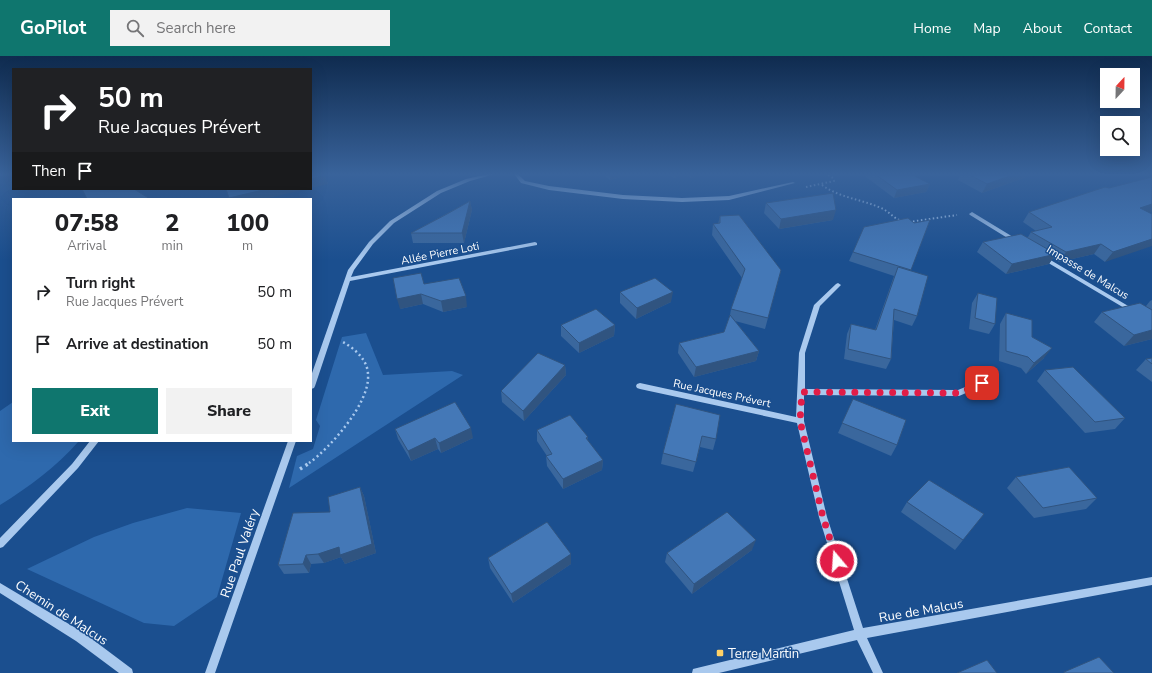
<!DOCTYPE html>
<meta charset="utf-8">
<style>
body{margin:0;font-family:"Nunito Sans",sans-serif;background:#f2f2f2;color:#202124;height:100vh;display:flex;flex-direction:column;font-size:15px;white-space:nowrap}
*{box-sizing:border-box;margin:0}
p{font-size:13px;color:#757577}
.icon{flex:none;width:22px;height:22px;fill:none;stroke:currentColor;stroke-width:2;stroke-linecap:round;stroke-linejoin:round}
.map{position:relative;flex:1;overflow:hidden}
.side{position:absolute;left:12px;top:142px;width:300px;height:244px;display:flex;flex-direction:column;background:#fff;border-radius:0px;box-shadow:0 4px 16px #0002}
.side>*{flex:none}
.banner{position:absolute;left:12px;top:12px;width:300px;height:122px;border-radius:0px;box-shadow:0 4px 16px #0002;background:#202124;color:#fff;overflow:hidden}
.needle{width:26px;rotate:22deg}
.fabs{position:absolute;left:1100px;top:12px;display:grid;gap:8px}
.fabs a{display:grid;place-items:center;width:40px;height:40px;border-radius:0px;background:#fff;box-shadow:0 4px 16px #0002;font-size:20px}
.pin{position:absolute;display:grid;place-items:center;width:34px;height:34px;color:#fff;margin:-17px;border-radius:8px;box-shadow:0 2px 6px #0006}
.me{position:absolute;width:44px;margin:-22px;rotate:342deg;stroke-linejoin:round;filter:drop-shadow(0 0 3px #0008)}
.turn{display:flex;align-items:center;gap:14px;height:84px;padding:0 20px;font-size:18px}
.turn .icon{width:52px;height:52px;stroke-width:2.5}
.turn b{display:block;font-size:28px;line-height:34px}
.then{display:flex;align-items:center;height:38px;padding:0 20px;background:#0003;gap:8px;font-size:15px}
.eta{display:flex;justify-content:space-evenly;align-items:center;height:68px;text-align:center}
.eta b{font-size:24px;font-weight:800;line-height:28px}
.cta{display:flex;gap:8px;margin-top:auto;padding:8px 20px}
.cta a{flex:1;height:46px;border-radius:0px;background:#0f766e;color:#fff;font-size:16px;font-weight:800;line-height:46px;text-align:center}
.cta a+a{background:#f2f2f2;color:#202124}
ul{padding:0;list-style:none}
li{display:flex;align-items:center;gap:12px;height:52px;padding:0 20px}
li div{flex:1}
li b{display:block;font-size:15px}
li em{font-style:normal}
header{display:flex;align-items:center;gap:24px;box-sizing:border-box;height:56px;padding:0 20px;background:#0f766e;color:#fff}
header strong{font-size:19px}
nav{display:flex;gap:22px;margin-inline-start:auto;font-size:14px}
.search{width:280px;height:36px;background:#f2f2f2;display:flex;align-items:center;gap:10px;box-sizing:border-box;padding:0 14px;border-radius:0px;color:#757577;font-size:15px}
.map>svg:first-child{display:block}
.green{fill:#2e69ad}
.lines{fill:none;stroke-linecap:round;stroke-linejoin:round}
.path-far2{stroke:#a9c9ee;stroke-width:2;stroke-dasharray:1.5 2.5;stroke-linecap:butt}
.path-far1{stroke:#a9c9ee;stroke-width:2.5;stroke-dasharray:2 3;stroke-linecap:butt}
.path{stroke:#a9c9ee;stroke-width:3.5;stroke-dasharray:2.5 4;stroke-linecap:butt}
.minor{fill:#a9c9ee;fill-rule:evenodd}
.wall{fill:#3a679d}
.shaded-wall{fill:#305480}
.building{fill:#4478b7;stroke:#305480}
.route{stroke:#e11d48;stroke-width:7;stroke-dasharray:0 12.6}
.poi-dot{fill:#ffd166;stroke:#1b4f8f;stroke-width:1.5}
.labels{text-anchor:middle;stroke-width:3;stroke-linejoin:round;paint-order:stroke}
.street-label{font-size:11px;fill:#fff;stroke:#1b4f8f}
.near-street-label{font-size:13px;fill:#fff;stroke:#1b4f8f}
.near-poi-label{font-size:13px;fill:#fff;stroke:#1b4f8f;text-anchor:start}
</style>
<header>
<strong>GoPilot</strong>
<div class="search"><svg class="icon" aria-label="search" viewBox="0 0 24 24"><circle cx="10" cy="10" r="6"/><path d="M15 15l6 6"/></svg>Search here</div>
<nav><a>Home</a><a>Map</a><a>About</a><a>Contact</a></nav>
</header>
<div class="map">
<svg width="1152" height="617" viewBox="0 0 1152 617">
<rect width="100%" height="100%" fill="#1b4f8f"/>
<!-- green -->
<path class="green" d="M366,277l17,42 69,-4 11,4 -174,113 8,-32 16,-7 7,-23 -4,-6 26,-83z
M13,346v39h66c-23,26 -50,46 -79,64v-94z
M187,452l54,5 -24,84 -43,29 -30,-3 -117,-54 67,-32 39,-14z"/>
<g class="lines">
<!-- path-far2 -->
<path class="path-far2" d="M822,129c18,13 39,14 59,23 8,3 13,11 21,13
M806,131l28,-6 -1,-3 -6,-4
M909,166l48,-7"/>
<!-- path-far1 -->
<path class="path-far1" d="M309,407c21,-15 61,-60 59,-88 0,-15 -13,-26 -25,-33"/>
<!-- path -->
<path class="path" d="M300,413l11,-7"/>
<!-- minor -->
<path class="minor" d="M488,118h7l-25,7 -29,12 -47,30 -21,21 -19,26 -3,7 184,-35 2,1v2l-187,36 -35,105 -1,2 -3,1v-13l37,-106 21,-28 21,-21 47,-30 29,-12z
M514,118h4l7,7 24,5 74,9 59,3 47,-2 64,-14 2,1 -66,17 -47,2 -59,-3 -74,-9 -28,-7z
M972,156l46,28 1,1 -3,2 -2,-1 -44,-27 -1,-1z
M1042,199l93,55 1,1 -1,1h-4l-91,-54 -1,-1z
M838,227l3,2 -21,21 -15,47v36l153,1 24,-10 3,1 1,2 -1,2 -26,11 -155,-1v26l23,96 36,111 289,-51v8l-285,53 16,35h-10l-16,-33 -138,33h-27l1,-4 4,-1 157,-38 -35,-113 -22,-94 -157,-34 -3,-1 -1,-2 1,-2 3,-1 156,34 3,-64 15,-48 22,-21z
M90,385h9l-21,27 -75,79 -3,1v-10l72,-74z
M288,385h8l-81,232h-10z
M0,527l84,50 48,36 1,4h-14l-43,-32 -76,-48z"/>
</g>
<!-- wall -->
<path class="wall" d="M603,118h29l-22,6z
M669,118h38l-16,4 -5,-4 -12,4z
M862,118h49l19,10 -4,8 -32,6z
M960,118h75l-53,19 -24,-13z
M470,145l2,9 -8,33h-51l-2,-10z
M766,147l67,17 -54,9 -15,-16z
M1029,156l120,1 -44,49 -11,-8 -35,8 -6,-4 -4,6 -43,10 -29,-22 6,-10 45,-5 3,-5 5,-1 -13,-9z
M720,160l61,54 -16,59 -30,-8 24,30 -3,10 -62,16 -16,-24 1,-10 45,-11 6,-17 1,-6 11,-31 -30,-43 1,-11h5z
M930,164l-20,51 7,45 -5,10 -18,-6 -3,39 -5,10 -42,-10 3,-25 4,-10 24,6 19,-54 -45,-15 4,-9 61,-29z
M424,228l43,23 -24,5 -20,-8 -23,5z
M620,236l51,10 -35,17 -16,-16z
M978,237l17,31 -6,10 -20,-5 3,-26z
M1152,244v39l-28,7 -30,-24 8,-10 44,-6 4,-5z
M1006,257l26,24 12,21 -18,16 -5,-6 -22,-7 1,-37z
M561,269h54l-1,11 -35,17 -18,-17z
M1152,302v24l-16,-12 10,-11z
M565,309l1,10 -42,46 -22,-19 -1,-11z
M1045,314l80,48 -10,11 -30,4 -48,-52z
M853,343l44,46 -6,11 -53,-23z
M676,348l40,35 -3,11 -13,-3 -7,25 -32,-8 2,-11z
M395,373l78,9 -32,15 -3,-4 -27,12 -13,-22z
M537,374l51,7 -1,3 16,20 -1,10 -39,19 -16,-23 -1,-10h1l-10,-15z
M1016,421l81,21 -11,11 -52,9 -27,-30z
M360,431l4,9 12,57 -31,11 -4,-7 -17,6 -13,1 -2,9 -25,1 -6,-9 52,-53z
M907,446l56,38 -8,10 -54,-38z
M752,494l-60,44 -27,-32 2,-9z
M488,502l83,6 -58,39 -23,-35z"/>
<!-- shaded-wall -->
<path class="shaded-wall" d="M610,118h22l-22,6z
M675,118h11l-12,4z
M691,118h16l-16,4z
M1015,118h20l-53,19 5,-9z
M325,119l3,9 -17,4v-9z
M930,128l-4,8 -32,6 3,-8z
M267,133h39l-42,10h-35v-1z
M470,145l2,9 -8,33 -2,-10z
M1152,148v8l-19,6 7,-10z
M836,154l-3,10 -54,9 2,-10z
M1152,183v7l-47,16 8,-10z
M1101,188l-7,10 -35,8 7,-10z
M1056,198l-7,10 -43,10 6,-10z
M673,236l-2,10 -35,17 1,-11z
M421,238l2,10 -23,5 -3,-10z
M466,240l1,11 -24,5 -2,-11z
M615,269l-1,11 -35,17v-10z
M1152,274v9l-28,7 10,-11z
M1052,292l-8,10 -18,16 8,-11z
M759,295l-3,10 -62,16 2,-10z
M565,309l1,10 -42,46 -1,-10z
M471,372l2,10 -32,15 -2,-10z
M435,382l3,11 -27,12 -3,-10z
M603,404l-1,10 -39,19v-10z
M360,431l4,9 12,57 -31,11 -4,-7 -17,6 -6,-9z
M756,484l-4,10 -60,44 2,-10z
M571,498v10l-58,39 -2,-9z
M306,499l5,9 -2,9 -6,-9z"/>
<!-- building -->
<path class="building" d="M311,118h10l4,1 -14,4z
M875,118h36l19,10 -33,6z
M968,118h47l-28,10z
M1152,121v27l-12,4 12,6v25l-39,13 -12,-8 -35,8 -35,-20 21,-5 -23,-15 76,-25 4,1z
M82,133h52l16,10h-63z
M226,133h41l-38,9z
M833,137l3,17 -55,9 -15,-16z
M470,145l-8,32h-51l36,-19z
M739,159l42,55 -13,48 -37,-9 14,-40 -32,-45 7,-1v-7z
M908,162l6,5 16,-3 -19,50 -58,-18 11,-25z
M1021,178l35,20 -44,10 -29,-22z
M898,211l30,9 -11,40 -23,-7 -3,50 -43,-10 3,-25 25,6z
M421,217l3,11 35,-6 7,18 -25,5 -20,-7 -24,5 -4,-21z
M655,222l18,14 -36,16 -17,-16z
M978,237l19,5 -2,26 -20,-6z
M1140,247l12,7v20l-18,5 -32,-23z
M596,253l19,16 -36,18 -18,-18z
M1006,257l26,7v17l20,11 -18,15 -6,-6 -22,-6z
M730,259l29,36 -63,16 -17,-24 45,-11z
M538,297l27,12 -42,46 -22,-20z
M1152,302v6l-6,-5z
M1073,311l52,51 -30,4 -50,-52z
M853,343l53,21 -9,25 -55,-22z
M455,346l16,26 -32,15 -4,-5 -27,13 -13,-22z
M676,348l44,11 -4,24 -14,-3 -6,26 -33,-9z
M570,359l18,22 -2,1 17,22 -40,19 -17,-23 6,-2 -15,-24z
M1069,411l28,31 -54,10 -27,-31z
M929,424l55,34 -21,26 -56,-38z
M360,431l12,57 -32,11 -1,-8 -21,7 -12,1 -3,9 -25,1 15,-52 37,-1 -2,-15z
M727,456l29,28 -62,44 -27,-31z
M547,466l24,32 -60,40 -23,-36z
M1099,601l15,16h-50v-1z
M987,604l10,13h-40z"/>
<!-- sky -->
<linearGradient id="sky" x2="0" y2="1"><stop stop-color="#0f2b4f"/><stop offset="0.58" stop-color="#39639b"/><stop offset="1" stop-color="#39639b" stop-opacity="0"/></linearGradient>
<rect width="1152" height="204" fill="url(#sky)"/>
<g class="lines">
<!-- route -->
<path class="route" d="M837,505l-14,-44 -23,-96 2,-29 157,1 23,-10"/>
</g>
<!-- markers -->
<rect class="poi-dot" x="716" y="593" width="8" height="8" rx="2"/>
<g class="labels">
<!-- street labels -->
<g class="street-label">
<text transform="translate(440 197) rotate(-11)" y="4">Allée Pierre Loti</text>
<text transform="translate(1088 216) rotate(31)" y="4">Impasse de Malcus</text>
<text transform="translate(722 337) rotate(12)" y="4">Rue Jacques Prévert</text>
</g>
<!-- near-street labels -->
<g class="near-street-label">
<text transform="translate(239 497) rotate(-71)" y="5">Rue Paul Valéry</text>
<text transform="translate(921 554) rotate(-10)" y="5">Rue de Malcus</text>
<text transform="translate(62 556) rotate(33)" y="5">Chemin de Malcus</text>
</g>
<!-- near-poi labels -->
<g class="near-poi-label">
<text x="728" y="602">Terre Martin</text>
</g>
</g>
</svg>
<div class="fabs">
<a><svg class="needle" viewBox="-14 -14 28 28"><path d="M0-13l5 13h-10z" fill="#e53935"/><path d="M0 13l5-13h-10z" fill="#757577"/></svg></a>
<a><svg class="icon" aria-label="search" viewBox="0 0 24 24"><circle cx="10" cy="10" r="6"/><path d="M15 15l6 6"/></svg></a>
</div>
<div class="pin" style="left:982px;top:327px;background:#d93025"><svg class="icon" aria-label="arrive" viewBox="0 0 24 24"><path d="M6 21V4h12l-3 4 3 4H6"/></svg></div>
<svg class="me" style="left:837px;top:505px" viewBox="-20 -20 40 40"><circle r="17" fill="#e11d48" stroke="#fff" stroke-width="3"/><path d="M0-11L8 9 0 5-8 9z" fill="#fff"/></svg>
<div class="banner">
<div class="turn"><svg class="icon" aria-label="right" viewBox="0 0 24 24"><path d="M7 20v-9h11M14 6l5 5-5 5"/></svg><div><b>50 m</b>Rue Jacques Prévert</div></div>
<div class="then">Then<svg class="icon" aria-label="arrive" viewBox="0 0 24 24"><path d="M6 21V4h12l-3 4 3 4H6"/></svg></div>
</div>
<section class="side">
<div class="eta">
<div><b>07:58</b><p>Arrival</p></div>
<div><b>2</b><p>min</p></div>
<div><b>100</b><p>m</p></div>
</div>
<ul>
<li><svg class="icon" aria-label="right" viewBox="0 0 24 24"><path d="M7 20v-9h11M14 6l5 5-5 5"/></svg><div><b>Turn right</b><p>Rue Jacques Prévert</p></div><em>50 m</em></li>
<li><svg class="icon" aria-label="arrive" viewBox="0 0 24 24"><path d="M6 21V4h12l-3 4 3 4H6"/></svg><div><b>Arrive at destination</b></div><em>50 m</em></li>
</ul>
<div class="cta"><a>Exit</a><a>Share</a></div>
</section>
</div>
